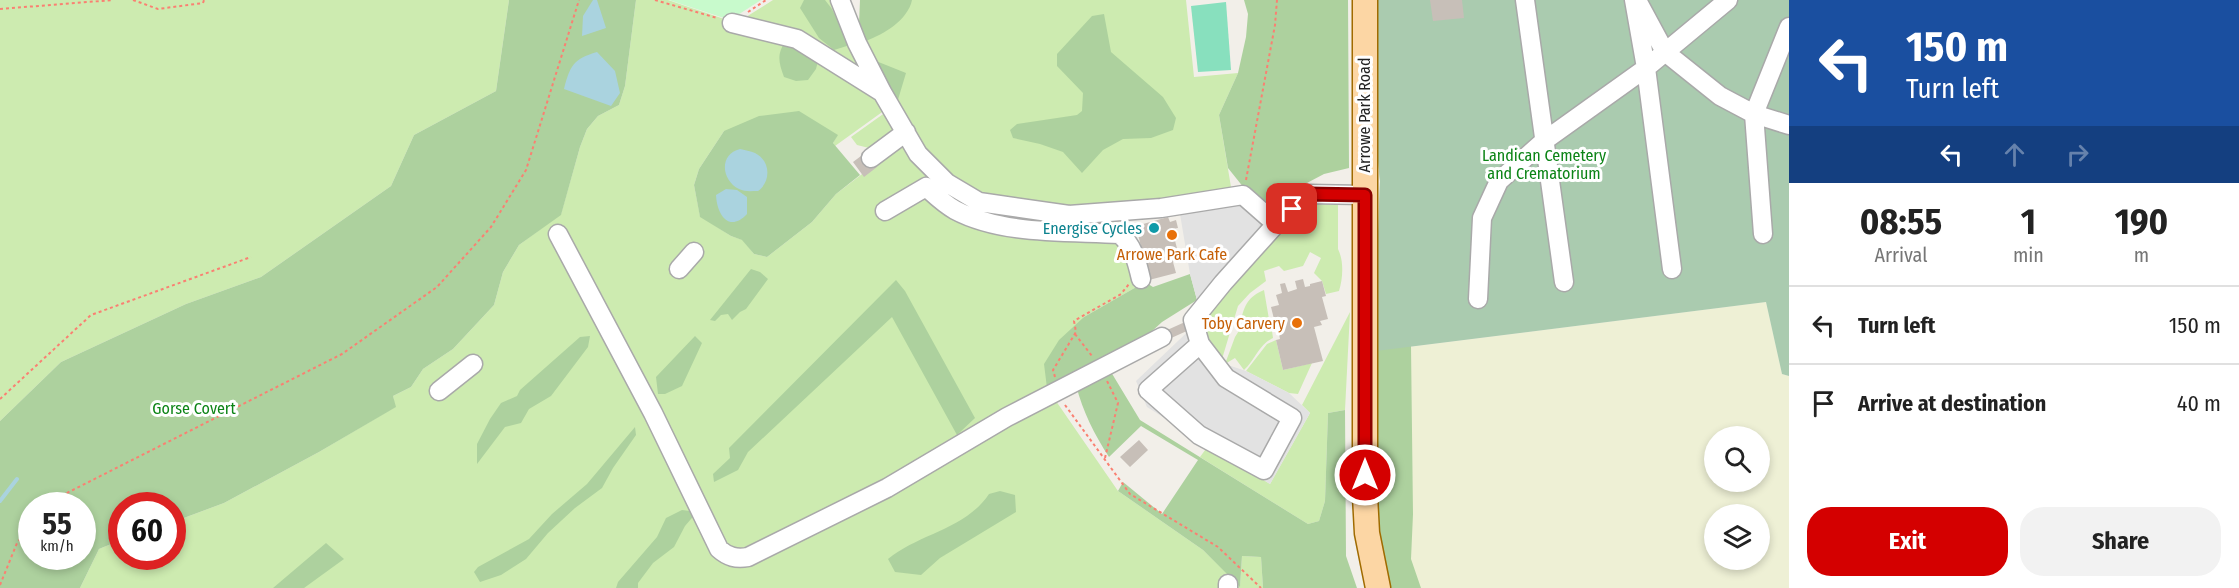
<!DOCTYPE html>
<style>
body{margin:0;font-family:"Fira Sans Condensed",sans-serif;background:#f2f2f2;color:#222;height:100vh;display:flex;flex-direction:column;font-size:22px;white-space:nowrap}
*{box-sizing:border-box;margin:0}
p{font-size:20px;color:#767676}
.icon{flex:none;width:33px;height:33px;fill:none;stroke:currentColor;stroke-width:2;stroke-linecap:round;stroke-linejoin:round}
.map{position:relative;flex:1;overflow:hidden}
.side{display:flex;flex-direction:column;background:#fff;width:450px}
.side>*{flex:none}
.top-card{background:#1a4fa0;color:#fff;overflow:hidden}
.fabs{position:absolute;left:1704px;top:426px;display:grid;gap:12px}
.fabs a{display:grid;place-items:center;width:66px;height:66px;border-radius:50%;background:#fff;box-shadow:0 3px 9px #0003;font-size:30px}
.speed{position:absolute;left:18px;top:492px;display:flex;gap:12px;font-size:30px;font-weight:700;text-align:center}
.speed>*{display:grid;place-content:center;width:78px;height:78px;border-radius:50%;background:#fff;box-shadow:0 3px 9px #0003;line-height:1}
.speed small{font-size:15px;font-weight:400}
.speed .limit{border:9px solid #d22;background:#fff;color:#111}
.pin{position:absolute;display:grid;place-items:center;width:51px;height:51px;color:#fff;margin:-26px;border-radius:12px;box-shadow:0 3px 9px #0006}
.me{position:absolute;width:66px;margin:-33px;rotate:0deg;stroke-linejoin:round;filter:drop-shadow(0 0 4px #0008)}
.turn{display:flex;align-items:center;gap:21px;height:126px;padding:0 18px;font-size:27px}
.turn .icon{width:78px;height:78px;stroke-width:2.5}
.turn b{display:block;font-size:42px;line-height:51px}
.lanes{display:flex;align-items:center;height:57px;padding:0 18px;background:#0003;justify-content:center;gap:30px;direction:ltr}
.lanes .off{opacity:.35}
.eta{display:flex;justify-content:space-evenly;align-items:center;height:102px;text-align:center}
.eta b{font-size:36px;font-weight:700;line-height:42px}
.cta{display:flex;gap:12px;margin-top:auto;padding:12px 18px}
.cta a{flex:1;height:69px;border-radius:24px;background:#d40000;color:#fff;font-size:24px;font-weight:700;line-height:69px;text-align:center}
.cta a+a{background:#f2f2f2;color:#222}
ul{padding:0;list-style:none}
li{display:flex;align-items:center;gap:18px;height:78px;padding:0 18px;border-top:2px solid #e0e0e0}
li div{flex:1}
li b{display:block;font-size:22px}
li em{font-style:normal}
main{display:flex;flex:1;min-height:0}
.map>svg:first-child{display:block}
.farmland{fill:#eef0d5;fill-rule:evenodd}
.grass{fill:#cdebb0}
.forest{fill:#add19e;fill-rule:evenodd}
.cemetery{fill:#aacbaf}
.park{fill:#c8facc}
.pitch{fill:#88e0be}
.parking{fill:#e2e2e2}
.water{fill:#aad3df}
.lines{fill:none;stroke-linecap:round;stroke-linejoin:round}
.stream{stroke:#aad3df;stroke-width:4}
.building{fill:#c7bfb8}
.minor-casing{stroke:#a9a9a9;stroke-width:21}
.major-casing{stroke:#a06b00;stroke-width:27}
.path{stroke:#fa8072;stroke-width:2;stroke-dasharray:3 3;stroke-linecap:butt}
.minor{stroke:#fff;stroke-width:18}
.major{stroke:#fcd6a4;stroke-width:24}
.route-casing{stroke:#8a0000;stroke-width:15}
.route{stroke:#d40000;stroke-width:10}
.culture-dot{fill:#0f9aa8;stroke:#fff;stroke-width:2}
.food-dot{fill:#e8710a;stroke:#fff;stroke-width:2}
.labels{text-anchor:middle;stroke-width:6;stroke-linejoin:round;paint-order:stroke}
.street-label{font-size:16px;fill:#222;stroke:#fff}
.park-label{font-size:16px;fill:#0c8416;stroke:#fff}
.culture-label{font-size:16px;fill:#0d838f;stroke:#fff;text-anchor:end}
.food-label{font-size:16px;fill:#c56008;stroke:#fff}
</style>
<main>
<div class="map">
<svg width="1789" height="588" viewBox="0 0 1789 588">
<rect width="100%" height="100%" fill="#f2efe9"/>
<!-- farmland -->
<path class="farmland" d="M1766,302l16,72 7,2v212h-402l-9,-73 -2,-164zM1714,436h46v46h-46zM1714,514h46v46h-46z"/>
<!-- grass -->
<path class="grass" d="M0,0h509l-13,91 -82,44 -23,51 -130,91 -75,27 -125,58 -61,59z
M636,0h32l118,40 89,52 10,18 -50,36 -2,-3 4,-8 -113,-4 -25,38 -5,16 6,31 31,20 12,4 11,14 13,3 45,-35 24,-28 68,-52 35,44 131,36h52l15,29 8,31 -61,35 -37,71 71,103 85,59 37,36 2,-30 19,1 2,31h-1183l19,-39 22,-9 1,16h50l1,-34 51,-19 95,-51 76,-45 -2,-11 18,-9 12,-18 30,-20 41,-44 9,-33 16,-27 42,-31 19,-67 7,-18 11,-13 21,-11 6,-19z
M773,0h57l20,45 20,37 -132,-60z
M871,0h315l8,77 44,-4 -19,42 12,72 -66,12 -93,11 -90,-14 -54,-39 -37,-64 -32,-69z
M886,112l10,17 -17,14 -5,1 -5,4 -12,-3 -6,-8z
M1311,204l27,1v44c6,12 5,29 1,42l-13,3 -4,-13 -8,-8 7,-15 -11,-6 -7,14 -19,5 -5,-5 -15,5 2,10 -16,12 -12,13 -16,53 -16,-20 -3,-14 3,-3 5,-14 93,-102z
M1264,290l6,35 -8,1 -21,-5c3,-16 8,-25 23,-31z
M1350,312l-5,98 -17,3 -3,88 -6,20 -11,3 -108,-67 8,-11 62,38 40,-71 -8,-8z
M1242,326l25,2 5,3 1,7c-14,6 -18,22 -29,32l-9,-12 -10,6 10,-27z
M1276,340l7,30 29,-7 -14,31 -9,-1 -43,-22 21,-27z"/>
<!-- forest -->
<path class="forest" d="M509,0h127l-11,86 -6,19 -21,11 -11,13 -7,18 -19,68 -42,30 -16,27 -9,33 -41,44 -30,20 -12,18 -18,9 3,11 -77,45 -95,51 -51,19 -1,-16h-50l-1,34 -22,9 -19,39h-80v-167l61,-59 125,-58 75,-27 130,-91 23,-51 82,-44zM32,506h50v50h-50z
M804,0h21l7,9 18,36 -16,5 -15,-12 -19,-30z
M860,0h52c-4,20 -28,34 -46,41l-7,-17z
M1244,0h104l1,168 -25,6 -55,29 -25,-15 -16,-20 -9,-53 19,-42 8,-36 2,-23z
M1104,14l7,38 52,45 13,21 -3,12 -22,8 -28,1 -20,11 -21,23 -19,-21 -23,-8 -27,-6 -3,-8 7,-6 60,-9 5,-4 1,-18 -26,-27v-12l35,-38z
M786,40l33,17 -3,12 -8,11 -12,1 -12,-4c-6,-16 -7,-23 2,-37z
M876,61l30,12 -9,30z
M799,111l39,24 -5,8 27,32 -24,19 -24,28 -45,35 -13,-3 -12,-14 -11,-4 -31,-19 -6,-32 5,-16 25,-38 35,-15z
M1375,125l36,221 2,168 -2,45 10,29h-34l-9,-73 -2,-164 4,-170z
M751,269l9,3 8,7 -22,30 -6,3 -8,8 -4,-6 -7,1 -6,6 -5,-1z
M1190,274l7,26 -35,22 -24,22 -91,44 -3,-24 15,-24 25,-23 61,-35 8,5z
M896,280l9,11 70,127 -18,17 -65,-118 -144,135 -10,18 -24,12 -1,-8 17,-16 -1,-10z
M590,336l-2,11 -37,49 -22,13 -8,14 -16,4 -28,37v-20l13,-25 11,-16 16,-7 3,-6 60,-53z
M695,336l7,7 -20,43 -17,8h-7l-2,-17z
M1111,372l29,48 168,104 11,-3 6,-20 3,-88 17,-3 1,146 11,32h-94l-2,-31 -19,-1 -2,31 -37,-37 -85,-59 5,-9 39,32 36,-54 -57,-34 -32,31c-15,-23 -26,-45 -33,-72z
M635,427l1,8 -23,33 -11,20 -27,20 -27,25 -22,26 -25,16 -21,7 -6,-10 4,-5 51,-28 23,-25 35,-30z
M1000,491l15,4 1,17 -76,46 -19,17 -26,-3 -7,-13c30,-25 78,-30 101,-65z
M682,510l15,2 -12,14 -11,21 -21,16 -15,20v5h-22l2,-6 39,-45 9,-19z
M326,543l18,16 -40,29h-31z"/>
<!-- cemetery -->
<path class="cemetery" d="M1377,0h412v376l-7,-2 -16,-72 -390,49v-65l4,-105 -5,-56z"/>
<!-- park -->
<path class="park" d="M669,0h92l-31,20z"/>
<!-- pitch -->
<path class="pitch" d="M1226,2l5,68 -33,2 -7,-66z"/>
<!-- parking -->
<path class="parking" d="M1242,197l30,27 -75,76 -7,-26 -11,-66z
M1200,320l6,2 -3,3 3,14 19,25 21,7 43,22 21,20 -40,71 -123,-77 -11,-26z"/>
<!-- water -->
<path class="water" d="M593,0h4l9,28 -24,8 1,-20z
M597,52l18,19 5,22 -9,13 -47,-17c6,-23 9,-30 33,-37z
M740,149c4,1 11,2 15,4 16,8 16,29 3,38 -7,0 -13,1 -19,-2 -18,-9 -20,-35 1,-40z
M726,189l11,1 10,7v17c-18,19 -30,1 -31,-19z"/>
<g class="lines">
<!-- stream -->
<path class="stream" d="M0,501l17,-22"/>
</g>
<!-- building -->
<path class="building" d="M1430,0h32l2,18 -31,3z
M865,153l12,14 -13,10 -11,-15z
M1168,217l2,5 6,-2 2,8 -6,1 8,31 -7,2 3,11 -27,7 -13,-54z
M1303,279l2,8 5,-1v-2l12,-3 4,15 -4,1 6,22 -8,2 2,4 -8,2 9,34 -40,9 -7,-30 4,-1 -2,-10 4,-1v-2l-8,2 -1,-7 7,-1v-3l-6,2 -3,-12 8,-2 -3,-10 6,-2 -2,-9 5,-1 3,9 9,-3 -2,-8z
M1185,322l4,8 -20,9 -4,-8z
M1139,440l9,10 -18,17 -10,-10z"/>
<g class="lines">
<defs>
<path id="minor" d="M840,0l17,43 25,49 36,62 29,29 32,19 90,13 92,-7 82,-13 33,29 32,-30 57,1
M1525,0l39,282
M1634,0l12,68 26,201
M1638,2l27,50 55,44 34,18 35,11
M732,23l65,16 83,52
M871,158l35,-26
M885,211l41,-24c9,8 18,17 29,23 47,25 111,21 164,24 14,10 18,28 22,45
M558,234l95,179 66,136c9,8 17,10 29,8l139,-69 120,-71 155,-80
M1763,234l-9,-120 35,-87
M679,269l15,-17
M1478,299l4,-81 17,-37 45,-40 102,-73 82,-68
M1200,344l-52,46 51,45 65,35 28,-52 -66,-40 -26,-34 -7,-24 30,-37 53,-59
M439,391l34,-27
M1228,584v4"/>
<path id="major" d="M1365,0v496l2,37 11,55"/>
</defs>
<!-- minor casing -->
<use href="#minor" class="minor-casing"/>
<!-- major casing -->
<use href="#major" class="major-casing"/>
<!-- path -->
<path class="path" d="M133,0l25,9 45,-6 1,-3
M655,0l62,18
M0,9l113,-9
M748,12l18,-12
M1246,180l29,-155 2,-25
M1075,334l17,22
M1055,377l-2,-7 23,-38 -2,-11 47,-27 8,-10
M0,399l91,-84 160,-58
M1065,405l65,89 88,53 43,41
M1105,458l13,-55 -11,-22
M47,506l4,-5 291,-147 95,-67 54,-60 35,-57 53,-170
M0,585l17,-42 15,-18"/>
<!-- minor -->
<use href="#minor" class="minor"/>
<!-- major -->
<use href="#major" class="major"/>
</g>
<g class="lines">
<defs>
<path id="route" d="M1292,209l16,-15 57,1v280"/>
</defs>
<!-- route casing -->
<use href="#route" class="route-casing"/>
<!-- route -->
<use href="#route" class="route"/>
</g>
<!-- markers -->
<circle class="culture-dot" cx="1154" cy="228" r="6"/>
<g class="food-dot">
<circle cx="1172" cy="235" r="6"/>
<circle cx="1297" cy="323" r="6"/>
</g>
<g class="labels">
<!-- street labels -->
<g class="street-label">
<text transform="translate(1364 115) rotate(-90)" y="6">Arrowe Park Road</text>
</g>
<!-- park labels -->
<g class="park-label">
<text x="1544" y="161">Landican Cemetery<tspan x="1544" dy="18">and Crematorium</tspan></text>
<text x="194" y="414">Gorse Covert</text>
</g>
<!-- culture labels -->
<g class="culture-label">
<text x="1142" y="234">Energise Cycles</text>
</g>
<!-- food labels -->
<g class="food-label">
<text x="1172" y="260">Arrowe Park Cafe</text>
<text x="1285" y="329" text-anchor="end">Toby Carvery</text>
</g>
</g>
</svg>
<div class="fabs">
<a><svg class="icon" aria-label="search" viewBox="0 0 24 24"><circle cx="10" cy="10" r="6"/><path d="M15 15l6 6"/></svg></a>
<a><svg class="icon" aria-label="layers" viewBox="0 0 24 24"><path d="M12 4l9 5-9 5-9-5zM3 14l9 5 9-5"/></svg></a>
</div>
<div class="speed"><div>55<small>km/h</small></div><div class="limit">60</div></div>
<div class="pin" style="left:1292px;top:209px;background:#d93025"><svg class="icon" aria-label="arrive" viewBox="0 0 24 24"><path d="M6 21V4h12l-3 4 3 4H6"/></svg></div>
<svg class="me" style="left:1365px;top:475px" viewBox="-20 -20 40 40"><circle r="17" fill="#d40000" stroke="#fff" stroke-width="3"/><path d="M0-11L8 9 0 5-8 9z" fill="#fff"/></svg>
</div>
<section class="side">
<div class="top-card">
<div class="turn"><svg class="icon" aria-label="left" viewBox="0 0 24 24"><path d="M17 20v-9H6M10 6l-5 5 5 5"/></svg><div><b>150 m</b>Turn left</div></div>
<div class="lanes"><svg class="icon" aria-label="left" viewBox="0 0 24 24"><path d="M17 20v-9H6M10 6l-5 5 5 5"/></svg><svg class="icon off" aria-label="ahead" viewBox="0 0 24 24"><path d="M12 20V5M6 11l6-6 6 6"/></svg><svg class="icon off" aria-label="right" viewBox="0 0 24 24"><path d="M7 20v-9h11M14 6l5 5-5 5"/></svg></div>
</div>
<div class="eta">
<div><b>08:55</b><p>Arrival</p></div>
<div><b>1</b><p>min</p></div>
<div><b>190</b><p>m</p></div>
</div>
<ul>
<li><svg class="icon" aria-label="left" viewBox="0 0 24 24"><path d="M17 20v-9H6M10 6l-5 5 5 5"/></svg><div><b>Turn left</b></div><em>150 m</em></li>
<li><svg class="icon" aria-label="arrive" viewBox="0 0 24 24"><path d="M6 21V4h12l-3 4 3 4H6"/></svg><div><b>Arrive at destination</b></div><em>40 m</em></li>
</ul>
<div class="cta"><a>Exit</a><a>Share</a></div>
</section>
</main>
